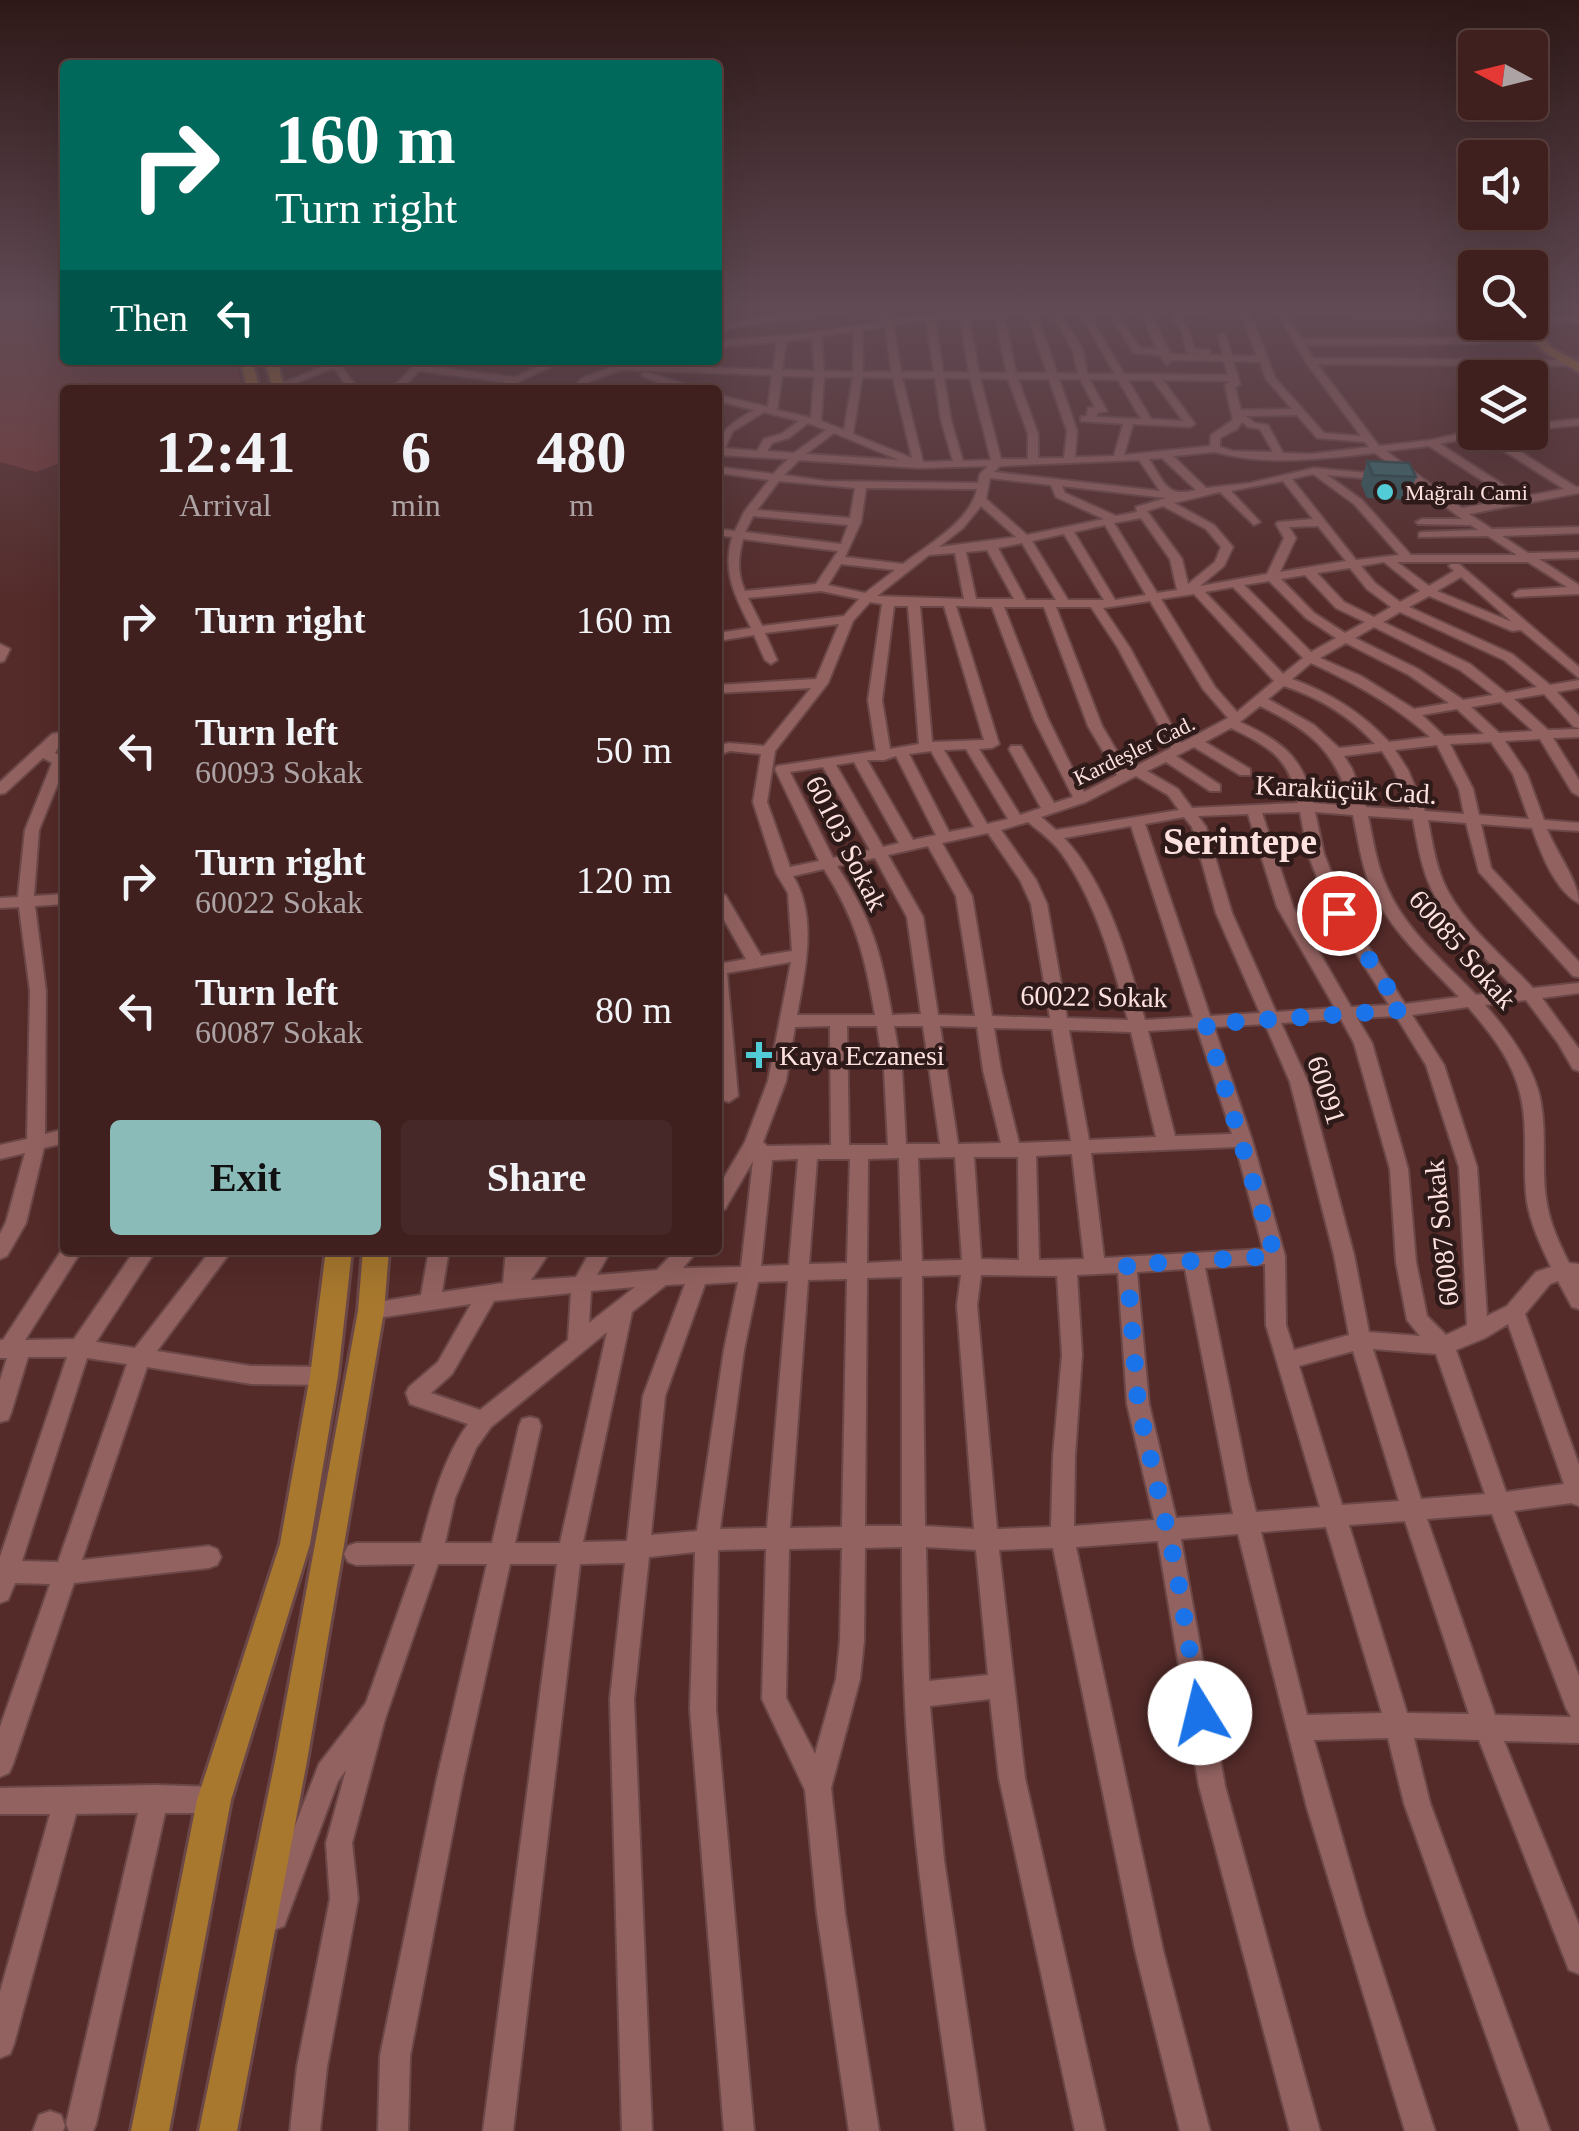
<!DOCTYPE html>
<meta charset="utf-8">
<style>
body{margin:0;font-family:"Times New Roman",serif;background:#462828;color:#f1f3f6;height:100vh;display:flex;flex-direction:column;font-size:38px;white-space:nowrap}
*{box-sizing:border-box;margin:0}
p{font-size:32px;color:#ada3a4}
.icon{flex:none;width:55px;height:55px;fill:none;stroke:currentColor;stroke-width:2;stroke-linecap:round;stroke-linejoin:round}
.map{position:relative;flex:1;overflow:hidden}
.side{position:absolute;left:60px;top:385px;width:662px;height:870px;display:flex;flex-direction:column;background:#3f201f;border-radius:10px;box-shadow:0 10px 40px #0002,0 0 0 2px #583e3d}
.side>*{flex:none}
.banner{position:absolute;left:60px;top:60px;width:662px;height:305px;border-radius:10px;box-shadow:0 10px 40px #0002,0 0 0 2px #583e3d;background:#00695c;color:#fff;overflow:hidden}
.needle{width:65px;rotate:277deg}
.controls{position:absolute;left:1458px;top:30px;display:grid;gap:20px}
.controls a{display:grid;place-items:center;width:90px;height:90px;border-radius:10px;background:#3f201f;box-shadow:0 10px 40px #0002,0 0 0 2px #583e3d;font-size:50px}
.pin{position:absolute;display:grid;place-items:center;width:85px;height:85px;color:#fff;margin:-42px;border:5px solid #fff;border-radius:50%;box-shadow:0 2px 10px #0007}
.me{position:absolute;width:110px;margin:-55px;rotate:351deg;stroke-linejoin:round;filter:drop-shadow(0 0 8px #0008)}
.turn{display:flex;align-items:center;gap:35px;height:210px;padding:0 50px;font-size:45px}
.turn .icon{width:130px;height:130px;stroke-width:2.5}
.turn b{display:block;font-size:70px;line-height:85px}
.then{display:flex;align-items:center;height:95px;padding:0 50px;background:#0003;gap:20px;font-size:38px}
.eta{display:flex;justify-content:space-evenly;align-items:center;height:170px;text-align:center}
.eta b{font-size:60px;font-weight:600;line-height:70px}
.action{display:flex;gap:20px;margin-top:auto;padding:20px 50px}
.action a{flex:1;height:115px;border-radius:10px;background:#8bbbb9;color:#111;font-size:40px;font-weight:600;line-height:115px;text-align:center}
.action a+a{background:#462828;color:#f1f3f6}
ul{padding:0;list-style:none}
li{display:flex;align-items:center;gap:30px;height:130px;padding:0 50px}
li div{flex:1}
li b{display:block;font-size:38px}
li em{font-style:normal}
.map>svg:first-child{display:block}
.green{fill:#743a38}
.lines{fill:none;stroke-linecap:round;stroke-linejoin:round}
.minor-casing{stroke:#6b4747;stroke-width:4}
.major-casing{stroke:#6b4747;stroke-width:6}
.minor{fill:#926260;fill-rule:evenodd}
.major{fill:#a7782e;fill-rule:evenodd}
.wall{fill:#285b5f}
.building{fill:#2e6a6f;stroke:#204a4e;stroke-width:2.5}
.route{stroke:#1a73e8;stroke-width:18;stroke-dasharray:0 32.4}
.poi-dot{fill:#52ccd6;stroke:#2d1a19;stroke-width:4}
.labels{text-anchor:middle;stroke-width:9;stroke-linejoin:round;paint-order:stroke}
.far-poi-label{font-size:22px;fill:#fde1df;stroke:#2d1a19;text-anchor:start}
.far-street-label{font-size:22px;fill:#fde1df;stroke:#2d1a19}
.street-label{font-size:28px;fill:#fde1df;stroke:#2d1a19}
.poi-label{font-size:28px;fill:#fde1df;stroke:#2d1a19;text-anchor:start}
.district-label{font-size:38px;font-weight:bold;fill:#fde1df;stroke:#2d1a19}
</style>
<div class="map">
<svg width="1579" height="2131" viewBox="0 0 1579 2131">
<rect width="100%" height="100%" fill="#542b29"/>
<!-- green -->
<path class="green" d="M0,309h65v51h170l7,25 -5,5h-172v71l-29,11 -36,-10z"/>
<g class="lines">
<defs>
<path id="minor" d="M816,309h53l-151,21v-6z
M876,309h8l7,11c117,-17 236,-11 358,-11l26,69 49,55 37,3 -56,-75 -25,-44 -18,-8 213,5v6l-188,-5 15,24 168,-1 60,-7 4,3 -64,10 -165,1 8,13 254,2 5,3 -5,3 -250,-2 62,82 52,-6 44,-10 14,2 87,55h3v6l-110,21 23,15 87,-2v6l-77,3 26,17 51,-1v6l-40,1 40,26v9l-64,3 -2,-3 6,-4 48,-3 -39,-25h-131l32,24 25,-15 -5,-5 2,-2h8l120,103v11l-58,-48 -9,1 -83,-35 -20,11 103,47 38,31 29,-5v8l-22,4 22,24v12l-5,-1 -30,-33 -30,5 34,31 31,-1v8l-26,1 26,42v16l-7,-4 -32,-53 -35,2 22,33 17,46 35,3v8l-32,-2c9,23 32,53 32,74 -24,-12 -38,-50 -47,-75l-51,-4 10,44 88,94v15l-6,-1 -94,-104 -13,-49 -38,-3c4,21 7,42 15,61 18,42 60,75 90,107l46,-5v10l-37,5 37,51v22l-6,-2 -15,-26 -32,-43 -41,5c22,25 43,53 53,85 10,35 3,73 8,108 3,24 13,45 23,65l10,1v45l-7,-2 -14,-26 -8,3 -25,30 54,151v41l-8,-3 -57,8 65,165v67l-75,-2 75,184v49l-10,-4 -90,-230 -65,-2 16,65 120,328h-30l-116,-328 -16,-65 -74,2 51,176 70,215h-30l-98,-323 -69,-274 -57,5 44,247 95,345h-30l-91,-345 -41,-245 -82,6 87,403 47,181h-30l-45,-181 -82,-402 -54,2 26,228 80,353h-30l-76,-353 -9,-79 -60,7 14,154 41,271h-30c-18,-126 -38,-252 -47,-378 -5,-69 -6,-138 -6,-206l-37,1 -1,93 -4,38 -29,109 14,126 34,217h-30l-32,-217 -12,-124 -43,-91 4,-150 -48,1 -2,159 38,422h-30l-34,-422 5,-157 -46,5 -15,142 18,432h-30l-12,-432 15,-136 -45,1 -67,567h-30l74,-567h-47l-47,214 -53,278 -2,75h-30l2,-75 57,-278 50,-214h-49l-53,155 -33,124 6,56 -31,168 -7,64h-30l7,-64 33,-168 -4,-56 20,-73 -8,11 -54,145 -10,4 -10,-4 -4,-10 59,-152 47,-61 49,-139 -59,1 -8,-3 -4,-8 4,-8 8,-3h65c11,-41 22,-84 47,-119l-58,-20 -4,-11 3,-6 29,-25 33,-58 -100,15 -7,-2 -3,-6 3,-6 7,-2 50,-8 8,-45h20l-7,42 61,-9 3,-33h20l-1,7 5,-7h21l-20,30 45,-3 15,-27h20l-14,25 60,-5 19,-20h22l-15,18 58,-1 12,-106 -28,48 -7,2v-23l27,-46 23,-61 23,-119 -64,11 11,123 -9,6 -6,-2 -5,-36v-100l28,-5 -28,-50v-18l8,5 35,60 31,-5 -4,-58 -12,-20 -23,-71 8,-48 -31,-3 -12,4v-9l11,-3 35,3 47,-58 -93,5v-8l98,-6 23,-55 -74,9 12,27 -6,4 -6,-4 -11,-25 -36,6v-8l33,-5c-16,-32 -29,-55 -19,-91l-14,-2v-6l17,2 9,-19 25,-32 -51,-7v-6l55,7 15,-15 -70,-4c0,-26 16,-33 36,-45l-36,-9v-6l50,12 4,-32 -151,-5 -33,12 -7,8h-10l11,-12 38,-14 153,6 4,-28 -59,5v-6l75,-6 90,-13zM1240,312l17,44h-25l-6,-20 -4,-3 -4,3 5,19 -55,-1 2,-2 -20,-39h20l12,19 5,21 20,2 3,-1v-4l-16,-1 -4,-17 -11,-19zM1109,314l25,39 25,2 8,10 4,-5 53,1 4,14 -104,-1 -35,-59zM1118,314h23l16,35 -17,-1zM1052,315l21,35 5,24 -21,-1 -20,-57zM1061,315h20l34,59h-28l-4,-24zM1004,316h24l19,57h-31zM960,317l9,56 -26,-1 -8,-53zM969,317h26l12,56h-28zM926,320l8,52h-33l-8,-47zM885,327l7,45h-29l-1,-42zM854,331l-1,41 -29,-1 -3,-35zM812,338l3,33 -33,-1 4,-29zM1233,361l27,1 6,17 26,30 -51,1 -6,-23 5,-3zM782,376l32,1 -3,41 -34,-8zM824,377h29l-9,53 -23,-9zM862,377l31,1 19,80 -59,-24zM902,378h33l6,42 12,41 -30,1zM944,378h26l21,82 -28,1 -12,-41zM980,378l28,1 20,55v25h-27zM1018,379h31l18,52 -3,27h-26v-24zM1059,379h21l15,28 -7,1 -1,8 -6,1v4l42,3 -9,32 -39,1 2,-26zM1089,379l29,1 23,39 -44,-2v-4l10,-2zM1128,380h25l30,41 -32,-2zM1163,380l66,1 -4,5 8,34 -22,15 -1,11 -86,9 9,-31 57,3 5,-3zM764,412l35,9 -18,13 -17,5 -7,12 -32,-3 8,-17zM1297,415l20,23 48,4 4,5 -59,7 -27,-1 -15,-28 -13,-2 -9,-7zM1242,422l6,5 12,2 13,23 -40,-1 -13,-4v-9l17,-9zM808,423l18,7 -32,23 -27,-2 5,-8 17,-5zM834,433l65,27 -93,-6zM1479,435l85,54 -42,8 -82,-53zM1429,446l82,53 -49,9 -76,-57zM1215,452c51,14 108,7 160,1l87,66h-40l-6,3 2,2 53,1 7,5 -55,2 -4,1v4l69,-1 29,19h-106l-49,-55 -35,-25 58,5 5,-3 -1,-2 -75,-7 -64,15 -44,5 -33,-32zM1162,458l34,32c-30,8 -32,-8 -47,-31zM799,460l120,8 69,-2 -8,8 -2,9 -152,-2 -42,-6zM1139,460l21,31 -166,-19 6,-6zM1313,474l41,30 45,51 -43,5 -64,-81zM990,478l61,7 5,12 48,22 -77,16 -41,-36zM779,481l76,7 -5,30 -93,-8zM1283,481l30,38 -35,3 -2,2 8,14 -17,36 -67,12 24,-20 9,-19 -19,-22 -40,-22 46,-11 34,33 6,-3 -29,-31zM1062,486l104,12 -30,9 1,5 -21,4 -51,-23zM866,488l111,1c-7,33 -50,56 -74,75l-58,-7 16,-35zM981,506l35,31 -77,10 24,-19zM1163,506l43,23 15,18 -6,15 -27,22 -6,-25 -35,-48zM753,516l95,9 -7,19 -96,-12zM1141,518l29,41 7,31 -20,3 -43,-70zM1105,525l41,70 -31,5 -41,-68zM1318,526l28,35 -66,11 16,-34 -7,-11zM1064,534l40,66h-36l-36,-59zM743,539l95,12 -22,33 -71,7c-8,-18 -7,-33 -2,-52zM1022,543l34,57h-30l-28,-52zM987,550l27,49h-38l-10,-47zM955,553l9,46 -87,-3 52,-41zM1384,562l36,29 -20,11 -25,-19 -14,-17zM841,564l54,6 -30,23 -37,-8zM1350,568l17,21 24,18 -17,10 -30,-15 -27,-29zM1305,575l31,33 29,14 -20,11 -31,-20 -33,-34zM1461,577l51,45 -75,-31zM1269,581l37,37 30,20 -25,14 -67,-67zM1233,587l70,71 -20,16 -78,-82zM821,591l38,8 -15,17 -82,10 -14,-28zM1194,594l80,87 -37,31 -22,-25 -54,-88zM1150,601l53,88 25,29 -47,25 -51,-95 -27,-40zM870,602l12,2 -14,96 8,51 -99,15 -2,3 44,92 -29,6 -23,-65 8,-51 53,-68 25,-62zM894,606h14l11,138 -29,5 -8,-49zM920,606h24l40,134 -52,2zM956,606l36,1 42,112 39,78 -19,6 -33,-57h-10l-2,3 32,59 -21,7 -41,-66 13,-1 7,-4zM1004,607h40l44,119 29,49 -33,17 -36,-73zM1056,607h35l27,41 53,100 -43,22 -26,-44zM1400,612l104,48 33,27 -31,6 -36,-29 -87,-42zM1374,627l86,43 33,25 -30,5 -45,-31 -63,-31zM1346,643l63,32 40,28 -35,6 -53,-33 -41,-18zM1311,663c43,20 84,42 119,74l-41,5c-28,-30 -59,-49 -97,-63zM1284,686c36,12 66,30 91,58l-36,4 -25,-23 -46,-26zM1501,702l32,29 -34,2 -28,-26zM1260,706c51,25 75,44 91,100l-38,-3c-10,-47 -31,-61 -73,-81zM1457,709l27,25 -40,2 -22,-21zM1231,728c39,19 59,30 67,75l-106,5 -14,-19 -31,-18 19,-9 44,29h10v-6l-44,-29 18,-9 46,28h10v-6l-45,-27zM1491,742l22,32 16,45 -50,-4 -6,-26 -23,-45zM1437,745l22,44 5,25 -39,-3 -17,-41 -13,-20zM966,749l42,70 -21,5 -43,-74zM931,751l43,76 -25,5 -40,-78zM1382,751l12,19 16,40 -44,-3 -14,-38 -8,-13zM896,756l40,79 -23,5 -46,-80h17zM854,762l45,81 -16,4 -47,-82zM823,767l47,83 -37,8 -43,-86zM1136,776l32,19 11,15 -123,20 -15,-13 45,-15zM1300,812l8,42 23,59 58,92 -38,2 -58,-100 -31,-94zM1315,812l38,3c5,23 8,48 17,70 18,44 57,78 89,112l-54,7 -58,-91 -23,-59zM1248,814l29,93 58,101 -59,4 -44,-99 -26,-86 -8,-11zM1368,816l45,3c4,21 7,42 15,62 17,43 58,76 88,109l-40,5c-32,-33 -72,-66 -90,-110 -10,-22 -13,-46 -18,-69zM1184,817l8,10 24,86 44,100 -50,3 -65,-192zM1028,822c12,10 25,19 34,32 34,48 51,110 66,166l-61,-2 -20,-114 -11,-24 -35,-50zM1131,826l62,191 -48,3c-17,-61 -37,-135 -81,-182zM988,833l32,47 11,24 19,114 -58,-2 -20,-120 -30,-53zM928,846l28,50 19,120 -37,-1 -15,-98 -35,-62zM875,858l32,59 14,97 -29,1c-11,-63 -20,-95 -55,-149zM824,869c32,51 41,87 51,146h-78c8,-45 21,-98 -4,-139zM1468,1007c22,25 44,53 52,86 9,36 2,73 7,109 4,23 14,44 24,65l-15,5 -29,34 -20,10 -10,-149 -33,-102 -32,-50zM1396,1016l30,49 33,102 8,158 -21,10 -19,-19 -11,-54 -8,-93 -36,-126 -15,-25zM1341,1019l13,24 36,126 6,93 11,58 13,16 -51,-4 -15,-77 -46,-173 -27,-59zM1265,1024l25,58 44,173 15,80 -55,15 -8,-25 -1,-69 -33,-116 -38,-113zM830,1026l1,119 -64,1 -4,-4 23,-61 9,-54zM847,1026h30l7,44 4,75h-39zM894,1026h29l17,118h-34l-4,-74zM940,1026l37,1 6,43 18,73 -43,1zM994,1028l58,1 19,112 -52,2 -18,-73zM1197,1028l35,106 -57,2 -27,-105zM1069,1030l62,2 25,105 -67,3zM1236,1147l27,102 -159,9 -13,-105zM1072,1154l12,105 -45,1 -3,-104zM955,1157l7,103 -40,1 -4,-103zM974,1157h44l1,103 -38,-1zM899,1158l3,103 -35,2 1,-104zM798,1159l-9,106 -28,1 11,-106zM817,1159h33l-3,104 -38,1zM1265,1264l1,61 54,182 -64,5 -8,-32 -43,-212zM1185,1269l48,245 -57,4 -27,-114 -12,-132zM1118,1273l9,131 27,116 -80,6 1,-70 7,-101 -5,-80zM961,1275l-4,30 17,224 -49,-3 -3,-250zM981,1275l76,1 5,79 -9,101 -2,71 -54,2 -20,-224zM902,1277v249h-37l2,-248zM847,1279l-5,248 -52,1 18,-248zM788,1281l-21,247 -47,1 24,-179 14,-68zM738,1282l-14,68 -27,181 -46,4 14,-139 40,-112zM685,1284l-42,112 -16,145 -44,1 49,-230 34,-27zM635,1287l-46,36 2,-32zM571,1293l-3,47 -88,70 -49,-17 21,-19 42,-73zM1508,1324l56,160 -58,8 -50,-142 29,-12zM607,1332l-47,211h-45l26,-117 -3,-7 -8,-2 -8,2 -3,7 -27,117h-47l10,-45 21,-50 15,-21zM1373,1349l63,5 49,140 -64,5zM1353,1351l46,150 -57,4 -43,-139zM1492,1514l74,194 5,9 -76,-2 -68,-196zM1405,1521l64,193 -62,-1 -58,-188zM1326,1527l56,186 -75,2 -46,-183zM926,1547l50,3 12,125 -59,6zM842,1548l-2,93 -4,38 -21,75 -29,-56 3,-149z
M1530,316l49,1v6l-49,-1z
M339,360h13l-11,6 18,24h-10l-15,-22 -51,20 -8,-2z
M419,360h8l-4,6 92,11 22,-10 -30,-7 38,3 20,-3 -57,27 -5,-3 2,-2 -86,-11 -18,19h-10z
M646,372l50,16 2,2h-15l-40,-13 -2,-2z
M1579,419v6l-49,5v-6z
M0,644l10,5 -6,12 -4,1z
M57,733l7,4 -9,16 10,5v8l-26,64 -5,66 31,-2v10l-30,2 11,85 -1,143 20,-5v14l-21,5 -18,75 -19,33 -7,3v-25l6,-12 19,-69 -25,6v-14l27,-6 3,-148 -11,-84 -19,1v-10l18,-1 7,-67 27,-67 -9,-5 -38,35 -5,1v-12l52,-48z
M65,1245v5h17l-57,90 49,-1 61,-89h21l-60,92 39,6 76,-98h21l-75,101 94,15 73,1 7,3 4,6 -4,6 -7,3 -73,-1 -104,-17 -65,193 127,-14 8,3 4,8 -4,8 -8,3 -135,15 -61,181 -4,9 -9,4v-50l50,-143 -35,-1 -7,17 -8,3v-46l67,-200h-39l-17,56 -3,7 -8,2v-42l7,-22h-7v-18h3zM87,1358l40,6 -69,198 -36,-1z
M155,1785l59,2 9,4 4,9 -4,9 -9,4h-49l-69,311 -3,7h-24l-3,-7 72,-311 -62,1 -62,230 -4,10 -10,4v-66l50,-178h-50v-26z
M50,2111l11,4 4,11 -2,5h-30l6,-16z"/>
<path id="major" d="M1513,322h12l29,27 25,14v9l-33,-19z
M240,360h12l8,30h-12z
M265,360h12l8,30h-12z
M326,1250h26l-14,126 -28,168 -79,256 -62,331h-38l66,-331 83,-256 30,-168z
M363,1250h26l-5,61 -77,450 -70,370h-38l76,-370 83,-450z"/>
</defs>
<!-- minor casing -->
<use href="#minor" class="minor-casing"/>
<!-- major casing -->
<use href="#major" class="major-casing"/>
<!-- minor -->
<use href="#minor" class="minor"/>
<!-- major -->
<use href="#major" class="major"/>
</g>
<!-- wall -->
<path class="wall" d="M1367,461l49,16 -7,23 -42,-2 -6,-14z"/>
<!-- building -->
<path class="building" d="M1367,461l42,2 7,14 -43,-2z"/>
<!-- sky -->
<linearGradient id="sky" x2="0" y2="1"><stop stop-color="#2e1817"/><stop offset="0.51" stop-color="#614a54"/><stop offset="1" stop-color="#614a54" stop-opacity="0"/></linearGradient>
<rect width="1579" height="607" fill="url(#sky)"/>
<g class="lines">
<!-- route -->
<path class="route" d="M1200,1713l-24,-145 -38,-164 -11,-139 148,-9 -69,-232 196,-14 -63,-97"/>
</g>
<!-- markers -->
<g class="poi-dot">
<circle cx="1385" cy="492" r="10"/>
<path d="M754 1040h10v10h10v10h-10v10h-10v-10h-10v-10h10z"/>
</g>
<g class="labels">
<!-- far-poi labels -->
<g class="far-poi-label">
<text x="1405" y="500">Mağralı Cami</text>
</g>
<!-- far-street labels -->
<g class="far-street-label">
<text transform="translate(1134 750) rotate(-26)" y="8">Kardeşler Cad.</text>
</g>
<!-- street labels -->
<g class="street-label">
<text transform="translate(1346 789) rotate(3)" y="10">Karaküçük Cad.</text>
<text transform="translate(847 843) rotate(63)" y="10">60103 Sokak</text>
<text transform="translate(1463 949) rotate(49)" y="10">60085 Sokak</text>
<text transform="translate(1094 996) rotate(1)" y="10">60022 Sokak</text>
<text transform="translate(1327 1090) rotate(72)" y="10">60091</text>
<text transform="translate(1441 1233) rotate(-96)" y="10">60087 Sokak</text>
</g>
<!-- poi labels -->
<g class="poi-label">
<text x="779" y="1065">Kaya Eczanesi</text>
</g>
<!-- district labels -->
<g class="district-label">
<text x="1240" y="854">Serintepe</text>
</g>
</g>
</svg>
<div class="controls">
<a><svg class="needle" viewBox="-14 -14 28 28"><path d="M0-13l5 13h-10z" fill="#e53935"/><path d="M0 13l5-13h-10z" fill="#ada3a4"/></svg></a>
<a><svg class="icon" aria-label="sound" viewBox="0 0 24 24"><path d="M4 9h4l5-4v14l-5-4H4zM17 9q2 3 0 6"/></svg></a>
<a><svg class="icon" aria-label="search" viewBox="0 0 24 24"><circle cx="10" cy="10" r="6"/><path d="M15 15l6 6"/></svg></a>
<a><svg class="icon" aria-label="layers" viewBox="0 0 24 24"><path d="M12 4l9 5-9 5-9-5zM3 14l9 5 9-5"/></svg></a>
</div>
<div class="pin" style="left:1339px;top:913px;background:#d93025"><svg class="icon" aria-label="arrive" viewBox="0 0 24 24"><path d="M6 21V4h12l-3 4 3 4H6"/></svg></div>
<svg class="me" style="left:1200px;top:1713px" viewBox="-20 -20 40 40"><circle r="19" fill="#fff"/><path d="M0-13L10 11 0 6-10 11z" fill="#1a73e8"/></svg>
<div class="banner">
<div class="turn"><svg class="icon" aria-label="right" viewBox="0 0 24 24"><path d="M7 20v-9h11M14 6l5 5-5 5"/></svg><div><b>160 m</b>Turn right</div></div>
<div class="then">Then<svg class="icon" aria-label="left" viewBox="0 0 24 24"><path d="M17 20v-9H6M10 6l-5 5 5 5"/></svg></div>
</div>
<section class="side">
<div class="eta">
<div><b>12:41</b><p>Arrival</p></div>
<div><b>6</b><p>min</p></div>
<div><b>480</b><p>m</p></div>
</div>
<ul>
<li><svg class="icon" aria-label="right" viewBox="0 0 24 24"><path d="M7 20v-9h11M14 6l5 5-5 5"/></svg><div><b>Turn right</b></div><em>160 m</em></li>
<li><svg class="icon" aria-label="left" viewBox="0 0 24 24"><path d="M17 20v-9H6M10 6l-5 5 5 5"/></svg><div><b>Turn left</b><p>60093 Sokak</p></div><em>50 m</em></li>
<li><svg class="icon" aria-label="right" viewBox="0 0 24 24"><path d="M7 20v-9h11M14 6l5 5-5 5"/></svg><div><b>Turn right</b><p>60022 Sokak</p></div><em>120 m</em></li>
<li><svg class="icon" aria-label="left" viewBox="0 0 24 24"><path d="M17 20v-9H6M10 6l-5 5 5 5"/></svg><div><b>Turn left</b><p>60087 Sokak</p></div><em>80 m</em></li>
</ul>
<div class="action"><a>Exit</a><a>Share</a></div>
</section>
</div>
